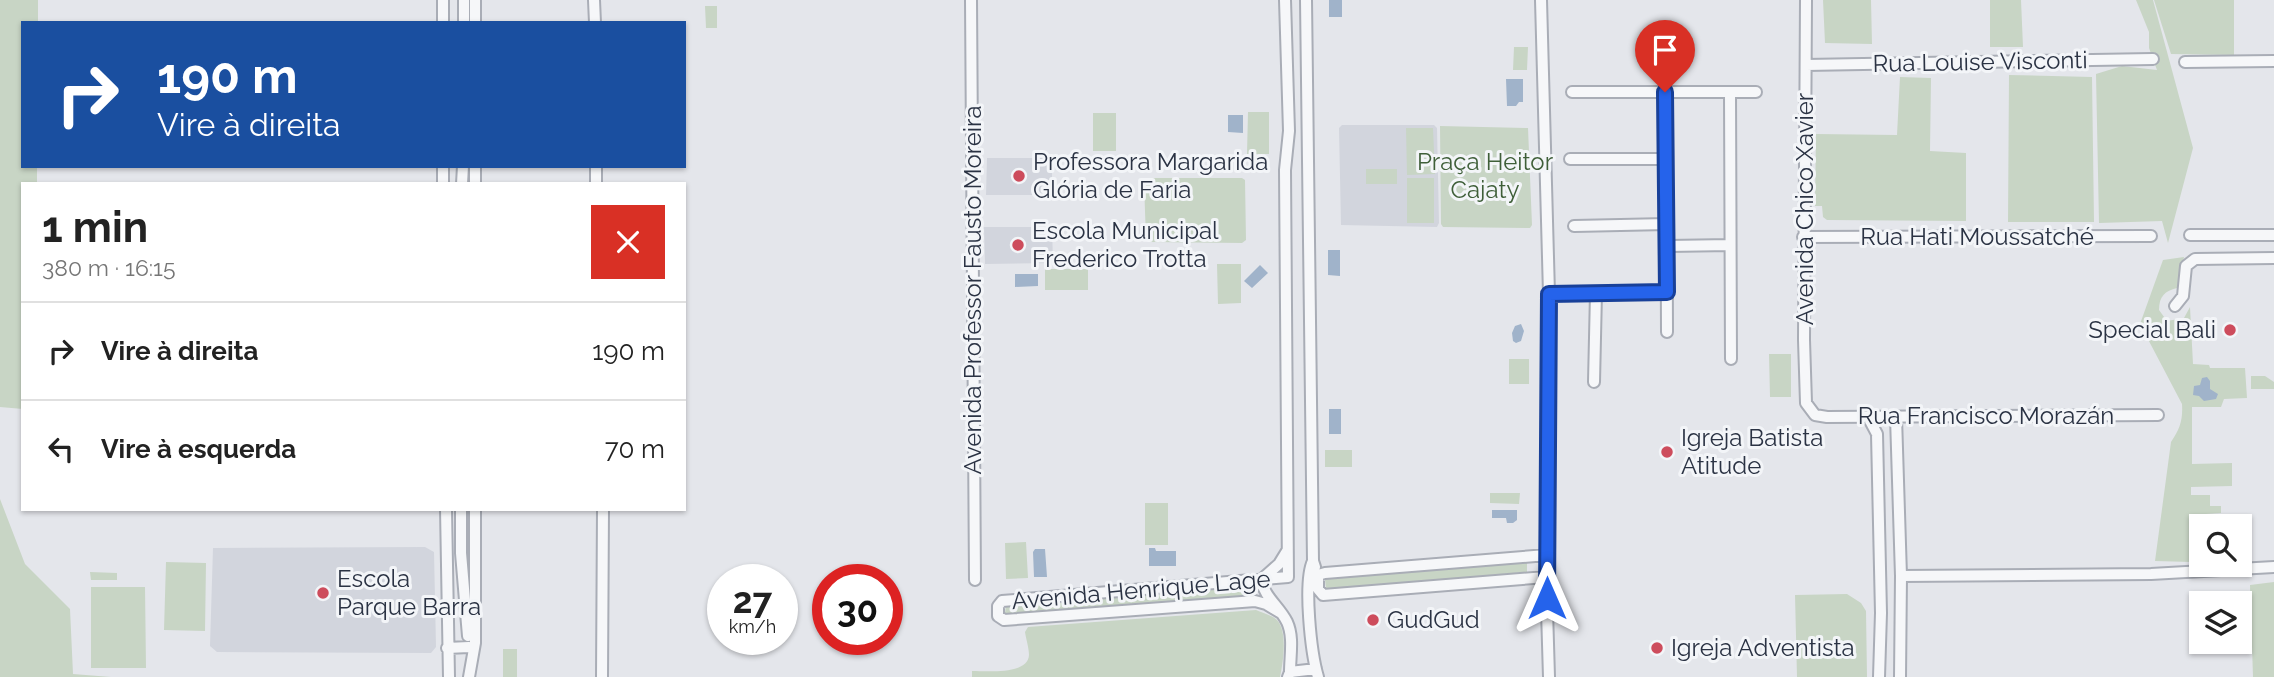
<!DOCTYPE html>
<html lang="pt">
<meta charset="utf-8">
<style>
body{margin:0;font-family:Raleway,sans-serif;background:#f6f6f6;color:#222;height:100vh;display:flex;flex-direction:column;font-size:26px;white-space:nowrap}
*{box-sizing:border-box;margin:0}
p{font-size:23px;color:#767676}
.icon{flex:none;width:38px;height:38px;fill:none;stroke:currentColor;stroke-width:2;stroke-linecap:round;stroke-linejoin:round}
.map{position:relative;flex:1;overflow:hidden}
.side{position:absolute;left:21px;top:182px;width:665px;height:329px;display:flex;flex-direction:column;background:#fff;border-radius:0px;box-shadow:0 2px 5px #0004}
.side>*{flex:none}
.banner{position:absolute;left:21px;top:21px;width:665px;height:147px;border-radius:0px;box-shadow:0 2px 5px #0004;background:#1a4fa0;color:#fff;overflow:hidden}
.fabs{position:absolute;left:2189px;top:514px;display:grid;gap:14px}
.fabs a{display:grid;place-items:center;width:63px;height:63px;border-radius:0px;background:#fff;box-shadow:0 2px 5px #0004;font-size:35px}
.speed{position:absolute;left:707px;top:564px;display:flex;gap:14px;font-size:35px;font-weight:700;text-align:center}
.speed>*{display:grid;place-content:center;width:91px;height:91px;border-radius:50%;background:#fff;box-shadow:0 2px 5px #0004;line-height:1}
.speed small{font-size:18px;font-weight:400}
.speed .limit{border:10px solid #d22;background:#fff;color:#111}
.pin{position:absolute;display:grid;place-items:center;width:60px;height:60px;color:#fff;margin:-72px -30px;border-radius:50% 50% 50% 0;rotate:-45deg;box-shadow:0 0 7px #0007}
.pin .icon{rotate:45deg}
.me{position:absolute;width:77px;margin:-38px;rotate:0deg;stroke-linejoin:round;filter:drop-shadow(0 0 5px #0008)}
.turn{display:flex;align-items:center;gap:24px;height:147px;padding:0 21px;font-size:32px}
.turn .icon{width:91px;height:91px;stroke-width:2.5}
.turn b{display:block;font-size:49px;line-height:60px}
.round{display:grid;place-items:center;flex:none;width:74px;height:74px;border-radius:0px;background:#f6f6f6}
.overview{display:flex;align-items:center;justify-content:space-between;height:119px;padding:0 21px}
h1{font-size:42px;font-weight:700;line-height:52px}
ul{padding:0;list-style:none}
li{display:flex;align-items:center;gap:21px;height:98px;padding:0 21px;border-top:2px solid #e0e0e0}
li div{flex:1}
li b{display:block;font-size:26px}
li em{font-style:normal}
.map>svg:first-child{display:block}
.built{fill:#d2d5dd}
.green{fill:#c8d5c5}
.water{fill:#a0b3ca}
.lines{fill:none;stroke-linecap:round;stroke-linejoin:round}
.minor-casing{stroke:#a9adb6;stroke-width:14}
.minor{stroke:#f6f7f9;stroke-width:10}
.route-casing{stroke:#184099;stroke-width:18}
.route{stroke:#2563eb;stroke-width:12}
.poi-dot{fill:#cd4c5c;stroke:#f3f5f8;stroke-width:2.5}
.labels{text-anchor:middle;stroke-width:6;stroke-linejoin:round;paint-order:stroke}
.street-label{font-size:24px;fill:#2b3344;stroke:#f3f5f8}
.poi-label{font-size:24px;fill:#2b3344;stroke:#f3f5f8;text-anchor:start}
.park-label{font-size:24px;fill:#3f5f39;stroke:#f3f5f8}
</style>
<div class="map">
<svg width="2274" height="677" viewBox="0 0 2274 677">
<rect width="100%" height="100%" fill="#e4e6eb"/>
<!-- built -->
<path class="built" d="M1342,125h92l3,3 2,95 -2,4 -96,-2 -2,-97z
M987,158h65v37h-66z
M984,227h68l1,36 -68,1z
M425,547l9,5 2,95 -5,6 -214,-1 -7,-6 3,-98z"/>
<!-- green -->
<path class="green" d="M0,0h38v23h-15v143h14v18h-14v225l-23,-2z
M1823,0h48l1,44 -47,-1z
M1990,0h31l2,47h-33z
M2136,0h17l40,148 -25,95 -6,-22 -63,2 -3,-149 26,-8 35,4 -8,-22v-16z
M2154,0h80v55l-63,-1z
M705,6h12v22h-11z
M1514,47h14l-1,23h-14z
M2009,75l83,2 2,145h-86z
M1900,77l31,1 -1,73 36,2v68l-139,-1 -4,-3 -1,-11h-7l1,-72 81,1z
M1248,112h21v42h-22z
M1093,113h23v38h-23z
M1440,126l88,2 4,97 -2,3 -87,-1 -2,-3z
M1406,128h27l2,46 -28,1z
M1366,169h31v15h-31z
M1149,178h93l3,2 1,60 -4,3 -92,-1 -4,-2 -2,-58z
M1407,178h27v45h-27z
M2184,257l-7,31c-12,3 -18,8 -18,22l8,11 17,-3 6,-11 3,57 16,1 1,3h35l2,30 -23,1 -3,8h-29v57l40,-1v23l-41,1v8h19v11h11v7l-30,2v47l-36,-1 16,-119c9,-13 12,-22 11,-38l-42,-80 23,-64z
M1217,264h24v39l-23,1z
M1045,269h43v21h-43z
M1769,354h22v43h-21z
M1509,359h20v25h-20z
M2251,376h14l9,6v7h-23z
M1325,450h27v17h-27z
M1490,493h30l-1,11 -29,-1z
M0,499l25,65 45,45 3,65 38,3h-111z
M1145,503h23v42h-23z
M1026,542l2,36 -22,1 -1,-36z
M166,562l40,1 -1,68 -41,-1z
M1527,563v9l-201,17 -1,-10z
M90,572l27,1v7h-26z
M2274,582v95h-21l-3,-92z
M1250,585l3,8 -2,2 -241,20 -5,-2 1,-7z
M91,587h54l1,81h-55z
M1847,594l14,9 5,8 1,66h-70l-2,-82z
M1256,610c6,3 16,5 21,10 11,12 6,43 3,57h-308v-6c15,0 56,4 57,-16 0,-7 -3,-16 -4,-23l3,-5z
M503,649h14v28h-14z"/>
<!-- water -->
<path class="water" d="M1329,0h13v17h-13z
M1506,79h17v23h-4l-3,4h-9z
M1228,115h15v18l-15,-1z
M1328,250h12v26l-12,-1z
M1260,265l8,8 -16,15 -8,-7z
M1015,274h23v12l-23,1z
M1521,324l3,7 -3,10 -5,2 -3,-2 -1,-8 3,-7z
M2207,377l3,4v8l8,5 -2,5 -12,2 -5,-5 -6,-1 1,-9 6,-1 2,-7z
M1329,409h12v25h-12z
M1492,510h25v10l-4,3h-6l-1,-5h-14z
M1149,548h6l1,3h20v15h-27z
M1035,549h10l2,28h-13l-1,-25z"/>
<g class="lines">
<defs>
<path id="minor" d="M443,0v23
M475,0v23
M594,0l1,23
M971,0l4,580
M1306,0l7,561
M1541,0l8,294 -3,283 3,100
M1806,0l-2,340 2,63 9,12 12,2 331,-2
M464,23v-23
M2185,62l89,-1
M1806,65l347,-6
M1572,92h184
M1666,92l1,240
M1730,93l1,266
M1570,159h96
M475,166v18
M596,166v18
M443,184v-18
M462,184l1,-18
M1574,226l93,-2
M2190,235h84
M1803,237l348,-1
M1668,246l62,-1
M1549,294l118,-2
M2175,306l8,-10 3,-30 9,-7 79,-1
M1594,382l2,-89
M1868,417l9,17 4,179 -2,64
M1896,417l5,159 -1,101
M446,509l3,168
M461,509v44l7,83
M1287,551l-8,13 -18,16c4,18 18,26 26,42 7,15 3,34 3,50l-2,5
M1315,567l-2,-6c-10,21 -2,92 5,116
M1901,576l250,-2 123,-7
M1546,577l-223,18 -5,-6v-14l7,-2 222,-18
M1281,613l-15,-9 -11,-3 -251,19 -6,-4v-10l4,-5 286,-24 -3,-407 4,-39 -4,-131
M447,648l22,-1
M1290,672l26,-3
M469,677l6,-34v-134
M602,677l1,-168"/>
</defs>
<!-- minor casing -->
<use href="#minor" class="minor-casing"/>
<!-- minor -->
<use href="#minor" class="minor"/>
</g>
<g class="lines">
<defs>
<path id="route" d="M1547,598l2,-304 118,-2 -2,-200"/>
</defs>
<!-- route casing -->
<use href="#route" class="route-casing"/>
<!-- route -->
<use href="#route" class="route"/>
</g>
<!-- markers -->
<g class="poi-dot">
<circle cx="1019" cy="176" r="7"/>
<circle cx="1018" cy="245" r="7"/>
<circle cx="2230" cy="330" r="7"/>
<circle cx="1667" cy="452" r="7"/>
<circle cx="323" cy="593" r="7"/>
<circle cx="1373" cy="620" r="7"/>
<circle cx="1657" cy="648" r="7"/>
</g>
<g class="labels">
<!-- street labels -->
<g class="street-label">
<text transform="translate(1980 62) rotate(-1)" y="8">Rua Louise Visconti</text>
<text transform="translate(1805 209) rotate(-90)" y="8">Avenida Chico Xavier</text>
<text x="1977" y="245">Rua Hati Moussatché</text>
<text transform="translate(973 290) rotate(-90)" y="8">Avenida Professor Fausto Moreira</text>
<text x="1986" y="424">Rua Francisco Morazán</text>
<text transform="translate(1141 590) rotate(-5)" y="8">Avenida Henrique Lage</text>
</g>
<!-- poi labels -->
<g class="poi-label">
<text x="1033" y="170">Professora Margarida<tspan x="1033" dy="28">Glória de Faria</tspan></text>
<text x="1032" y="239">Escola Municipal<tspan x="1032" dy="28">Frederico Trotta</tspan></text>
<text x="2216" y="338" text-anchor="end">Special Bali</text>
<text x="1681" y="446">Igreja Batista<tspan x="1681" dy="28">Atitude</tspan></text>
<text x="337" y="587">Escola<tspan x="337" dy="28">Parque Barra</tspan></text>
<text x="1387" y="628">GudGud</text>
<text x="1671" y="656">Igreja Adventista</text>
</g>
<!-- park labels -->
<g class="park-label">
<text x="1485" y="170">Praça Heitor<tspan x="1485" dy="28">Cajaty</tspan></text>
</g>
</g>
</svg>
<div class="fabs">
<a><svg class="icon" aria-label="search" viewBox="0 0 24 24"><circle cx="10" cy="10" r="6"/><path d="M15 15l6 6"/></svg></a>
<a><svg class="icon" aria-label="layers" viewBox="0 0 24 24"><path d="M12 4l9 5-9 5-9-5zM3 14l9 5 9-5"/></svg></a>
</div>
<div class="speed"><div>27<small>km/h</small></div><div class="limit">30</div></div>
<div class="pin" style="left:1665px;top:92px;background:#d93025"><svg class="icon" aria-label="arrive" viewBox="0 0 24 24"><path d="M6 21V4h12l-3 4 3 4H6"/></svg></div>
<svg class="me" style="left:1547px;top:598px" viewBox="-20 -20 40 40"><path d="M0-17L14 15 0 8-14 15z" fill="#2563eb" stroke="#fff" stroke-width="4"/></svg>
<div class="banner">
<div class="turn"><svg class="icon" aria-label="right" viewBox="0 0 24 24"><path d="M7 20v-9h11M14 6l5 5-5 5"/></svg><div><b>190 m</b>Vire à direita</div></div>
</div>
<section class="side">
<div class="overview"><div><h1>1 min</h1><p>380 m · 16:15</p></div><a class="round" style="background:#d93025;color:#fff"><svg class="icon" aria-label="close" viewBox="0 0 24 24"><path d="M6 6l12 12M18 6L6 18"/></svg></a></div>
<ul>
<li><svg class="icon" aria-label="right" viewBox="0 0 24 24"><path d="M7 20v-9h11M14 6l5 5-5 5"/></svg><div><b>Vire à direita</b></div><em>190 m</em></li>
<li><svg class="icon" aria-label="left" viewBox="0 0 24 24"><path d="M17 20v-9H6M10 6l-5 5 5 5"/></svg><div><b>Vire à esquerda</b></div><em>70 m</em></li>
</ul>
</section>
</div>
